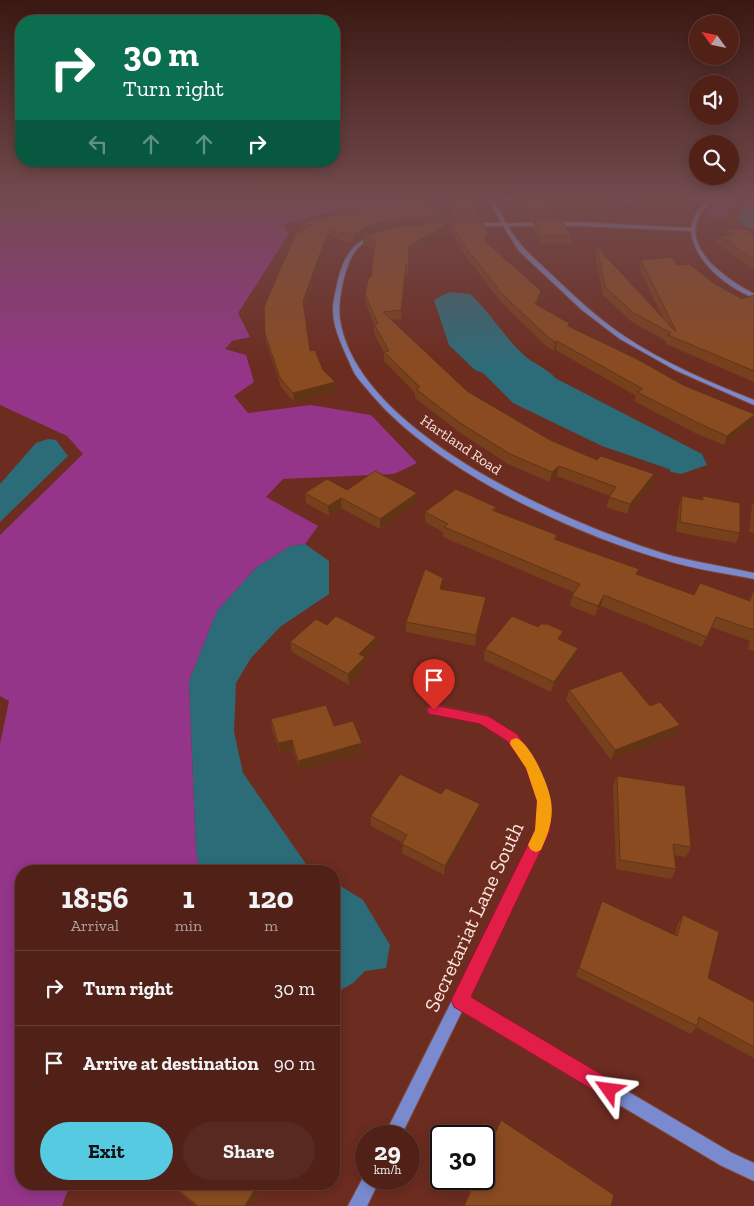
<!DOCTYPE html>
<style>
body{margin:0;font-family:"Zilla Slab",serif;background:#572921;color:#f1f3f6;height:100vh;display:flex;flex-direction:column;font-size:19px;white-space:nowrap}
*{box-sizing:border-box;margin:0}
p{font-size:16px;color:#b4a3a2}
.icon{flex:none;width:28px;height:28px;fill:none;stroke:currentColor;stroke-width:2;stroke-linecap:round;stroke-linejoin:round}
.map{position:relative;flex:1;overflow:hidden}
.drawer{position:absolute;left:15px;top:865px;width:325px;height:325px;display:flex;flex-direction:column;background:#512118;border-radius:20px;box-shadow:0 2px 12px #0003,0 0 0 1px #673e37}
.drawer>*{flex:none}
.banner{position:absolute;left:15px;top:15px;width:325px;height:152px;border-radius:20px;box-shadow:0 2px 12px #0003,0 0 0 1px #673e37;background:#0b6e4f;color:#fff;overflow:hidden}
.needle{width:32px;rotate:303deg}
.buttons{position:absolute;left:689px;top:15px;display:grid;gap:10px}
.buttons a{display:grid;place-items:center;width:50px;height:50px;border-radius:50%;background:#512118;box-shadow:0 2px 12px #0003,0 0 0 1px #673e37;font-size:25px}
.speed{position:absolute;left:355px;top:1125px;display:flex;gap:10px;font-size:25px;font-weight:700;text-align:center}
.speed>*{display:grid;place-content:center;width:65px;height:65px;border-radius:50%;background:#512118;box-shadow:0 2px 12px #0003,0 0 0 1px #673e37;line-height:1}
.speed small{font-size:12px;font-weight:400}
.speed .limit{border:2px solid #111;border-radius:8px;background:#fff;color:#111}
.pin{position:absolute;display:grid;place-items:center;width:42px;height:42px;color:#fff;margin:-51px -21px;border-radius:50% 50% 50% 0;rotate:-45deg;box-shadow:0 0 5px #0007}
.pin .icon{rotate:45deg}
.me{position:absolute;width:55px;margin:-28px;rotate:301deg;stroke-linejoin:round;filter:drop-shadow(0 0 4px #0008)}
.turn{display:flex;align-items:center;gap:18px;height:105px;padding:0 25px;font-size:22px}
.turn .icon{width:65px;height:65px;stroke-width:2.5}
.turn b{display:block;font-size:35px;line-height:42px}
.lanes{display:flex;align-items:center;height:48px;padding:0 25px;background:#0003;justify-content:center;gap:25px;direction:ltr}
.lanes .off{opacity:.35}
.eta{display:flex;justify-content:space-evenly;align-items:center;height:85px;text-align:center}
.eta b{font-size:30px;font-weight:700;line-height:35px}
.button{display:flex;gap:10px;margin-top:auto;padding:10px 25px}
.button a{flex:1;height:58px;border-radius:30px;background:#55cae0;color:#111;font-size:20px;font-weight:700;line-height:58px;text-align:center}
.button a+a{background:#572921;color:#f1f3f6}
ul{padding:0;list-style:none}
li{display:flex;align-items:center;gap:15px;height:75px;padding:0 25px;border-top:1px solid #673e37}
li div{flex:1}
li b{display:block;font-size:19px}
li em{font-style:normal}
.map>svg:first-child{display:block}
.green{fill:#943589}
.water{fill:#2c6c79}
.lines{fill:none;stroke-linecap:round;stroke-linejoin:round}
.street-casing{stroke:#83493e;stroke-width:2}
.street{fill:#798bce;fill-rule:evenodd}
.wall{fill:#77401c}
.shaded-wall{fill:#613416}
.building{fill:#8a4b20;stroke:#613416}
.route{fill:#e11d48;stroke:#92132f}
.slow{fill:#f59e0b}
.labels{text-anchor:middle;stroke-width:4.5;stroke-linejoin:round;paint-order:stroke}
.far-street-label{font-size:15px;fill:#fae2dc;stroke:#6c2c20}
.near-street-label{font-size:21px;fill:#fae2dc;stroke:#6c2c20}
</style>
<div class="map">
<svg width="754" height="1206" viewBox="0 0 754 1206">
<rect width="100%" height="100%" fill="#6c2c20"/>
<!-- green -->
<path class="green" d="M138,199h307l-126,16 -36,10 6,9 -51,79 12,24 -18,4 -7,8 21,6 8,27 -20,14 14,17 63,-8 60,10 46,48 -23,11 -111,5 -17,18 52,29 -13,18 -14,2 -34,21 -40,44 -28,70 7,170 4,20h-179v313h49l-8,22h-62v-462l9,-43 -9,-5v-161l83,-81 -16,-18 -67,-31v-198l85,-7 21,2z
M551,199h84l-1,5 -80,-2z
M719,199h22l-13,11 -4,9 -18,-3z"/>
<!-- water -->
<path class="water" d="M754,199v31l-12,-5 -5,-7c1,-7 9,-19 17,-19z
M449,292l21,2c20,18 34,43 54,61 9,9 25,14 31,23l147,76 5,11 -26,9 -10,-2 -2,-3 -67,-23 -89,-43 -30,-30 -8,-3 -26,-25 -15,-45z
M48,439l8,1 12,16 -68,66v-38l36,-41z
M305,544l24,17v33l-49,33 -29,31 -15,25 -2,49 9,41 65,94 7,4h-115l-4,-20 -7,-170 28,-70 40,-44 34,-21z
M334,882l29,18 27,45 -4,23 -21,3 -12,12 -19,11z"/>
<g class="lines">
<defs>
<path id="street" d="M489,199h4l13,24 74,-1 111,6c2,-13 8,-20 18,-29h5c-5,5 -11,10 -15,17 -17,35 30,64 55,78v4c-27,-11 -60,-36 -63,-67l-111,-5h-72c11,20 27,33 43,48 23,22 46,44 73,62 40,27 85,46 130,64v5l-79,-35 -55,-31 -38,-29 -63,-59 -16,-25h-35l2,-3h31z
M372,235l5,1c-6,4 -14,6 -19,12 -13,13 -21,54 -18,72 18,113 224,202 322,233 30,9 61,13 92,20v6c-30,-6 -60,-10 -89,-19 -94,-27 -229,-90 -293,-165 -5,-7 -12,-13 -17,-21 -3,-5 -5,-11 -8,-17 -8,-18 -17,-37 -13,-58 6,-29 9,-51 38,-64z
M433,705l54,11 29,19 20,27 14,39 -1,30 -81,166 264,156 22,10v18l-34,-16 -258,-154 -61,125h-17l153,-305 1,-30 -11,-33 -19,-27 -28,-18 -51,-10 -2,-3 2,-3z
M366,1172v7h14l-13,27h-19z"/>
</defs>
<!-- street casing -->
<use href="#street" class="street-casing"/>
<!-- street -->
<use href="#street" class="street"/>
</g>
<!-- wall -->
<path class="wall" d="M450,199h23l6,15v7l8,22 54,48 -1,8 -3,6 32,18v3l114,59 71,29v3l-2,7 -28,21 -29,-12 -61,-32 2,-5 -80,-46 -2,1 -8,-5 -46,-45 -28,-37 -1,1 -21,-35 -41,24 -1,19h-2l-5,46 -10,1 76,71 83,49 47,20 57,14 -2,10 -25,30 -21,-7 4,-11 -53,-20 -7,6 -42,-18 -49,-32 -44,-34v-5l-31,-32v-9l-10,-19v-9l-8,-21 -1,-9 6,-17 3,-29 -11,-3v-8l19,-7 -16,4 -13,9 -20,-6 -9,14 -20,57 6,43 13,19 12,12v10l-41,10 -13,-15 -15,-45 -1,-8 38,-104 -1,-8 43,-9 38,-5 62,7v7h11l-6,-17z
M521,199h24l11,15 -1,6 17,15 -2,8h-30l-7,-15 1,-7h-4z
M728,229l26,8v33l-37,-27 3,-8 6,1z
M597,247l67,73 -25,-52 2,-8 36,5 38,19 27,15 12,-4v87l-88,-38v-3l-34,-19 -29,-27 -8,-40z
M347,490l70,3v10l-37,26 -39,-21 -12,8 -23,-13 -1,-10z
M682,496l20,4 1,-4 37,37 -4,10 -60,-11 3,-26z
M754,501v32l-5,-1 3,-26z
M496,507l-1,4 62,24 -1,4 81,35 57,21 55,5 4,-9h1v60l-6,-2 2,-8 -39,-14 -9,20 -101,-41 -6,10 -25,-10 2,-10 3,-3 -132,-56v-5l-18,-10v-10z
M442,589l42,18 -9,39 -69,-14v-10z
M327,625l49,22 -11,11v9l-16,18 -57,-33 -2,-10z
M538,627l25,4 -2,9 14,18 -24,34 -67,-32 1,-11z
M569,690l81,16 26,29 -65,25 -45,-60z
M271,719l63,7 28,27 -62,18 -7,-21 -13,3 -8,-23z
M617,776l74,71 -5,10 -12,-2 2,14 -5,10 -55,-10 -3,-83z
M478,814l-34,61 -42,-22 1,-10 -32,-17v-10z
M602,901l73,34 3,-11 5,-9 25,63 46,24v56l-58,-31 -5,7 -115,-58z
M169,1184h95l-13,22h-55z"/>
<!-- shaded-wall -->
<path class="shaded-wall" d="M445,215v8l-62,7 -17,4 -13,9v-8l13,-8 17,-5z
M450,222v8l-42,24v-7z
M332,230l1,7 -9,14 -21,58v-8l21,-58z
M488,235l-1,7 -4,6 1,-8z
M406,265v8l-5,46v-9z
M541,291l-1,8 -6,14 1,-9z
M557,341l-1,9 -2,1 1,-9z
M335,382v10l-41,10 -1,-9z
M754,415l-2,9 -28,21 3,-9z
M559,466l-2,10 -7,6 2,-10z
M654,474l-2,10 -25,30 3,-10z
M417,493v10l-37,26v-10z
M341,498v10l-12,8 -1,-10z
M443,578v10l-4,11 1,-10z
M604,595l-3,11 -6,10 3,-10z
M486,597l-2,10 -9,39 1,-11z
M563,631l-2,11 -3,-3z
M376,637v10l-11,11v9l-16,18 -1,-11 11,-20z
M578,648l-3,10 -24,34 3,-10z
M680,725l-4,10 -65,25 4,-10z
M292,740l1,10 -13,3 -2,-10z
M362,743v10l-62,18 -2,-10z
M480,804l-2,10 -34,61 1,-9z
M258,1184h6l-13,22h-6z"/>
<!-- building -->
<path class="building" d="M451,199h22l6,15 -23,1z
M525,199h20l11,15h-25z
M418,201l27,14 -62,7 -17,5 -13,8 -21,-5 -8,13 -21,58 7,50 5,-1 8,20 12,12 -42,11 -13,-15 -15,-44 -1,-27 32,-74 17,-8 -11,-3 28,-6 15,-7 -3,5 37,-8 4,2z
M534,220h27l11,15h-31z
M482,221l6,14 -4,5 57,51 -6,13 34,19 -1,3 69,33 46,26 71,29v1l-27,21 -29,-13 -61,-31 6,-3 -86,-48 -2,1 -7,-5 -47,-44 -28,-37 -1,1 -22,-35 -42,25 1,18h-3l-5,45 -18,2 84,79 83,49 47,20 4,-4 53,18 -24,30 -21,-7 7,-10 -57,-21 -7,6 -42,-18 -50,-31 -44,-34 4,-2 -36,-35 5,-1 -15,-27h4l-13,-30 4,-17h2l4,-37 -12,-3 22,-8 20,-3 45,-4z
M728,229l22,1 3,7h1v23l-34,-25 11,1z
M597,247l78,84h1l-35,-71 31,-3 5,8 12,-1 26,20 27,15 12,-4v76l-86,-36 3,-2 -37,-20 -29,-26z
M375,471l42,22 -37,26 -39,-21 -13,8 -23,-13 22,-14 20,11z
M456,489l40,18 -4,3 65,25 -3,4 85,30 -3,5 58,21 6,-12 50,18 3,-10h1v39l-38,-13 -9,20 -103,-42 -6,11 -26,-10 8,-12 -136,-57 4,-3 -23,-12z
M682,496l21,4v-4l37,7v30l-60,-11z
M425,569l18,9 -3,11 46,8 -10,38 -70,-13z
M336,616l40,21 -17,17 6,3 -17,17 -58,-32 26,-23 11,6z
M512,616l26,11 3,-3h6l16,7 -5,8 20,9 -24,34 -69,-33z
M621,671l29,35 10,-4 20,23 -65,25 -46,-60z
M326,705l8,21 19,-5 9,22 -64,18 -6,-21 -14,3 -7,-24z
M400,774l41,20 5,-6 34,16 -35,62 -43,-22 5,-9 -36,-19z
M617,776l68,10 6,61 -18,-3 3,25 -56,-9z
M602,901l75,35 6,-21 36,17 -11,46 46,24v45l-55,-30 -2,9 -118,-58z
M501,1120l113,75 -3,11h-147l12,-27h8v-19z
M171,1184h87l-13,22h-47z"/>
<!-- sky -->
<linearGradient id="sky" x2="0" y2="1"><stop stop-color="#3b1812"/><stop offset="0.54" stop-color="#724b4e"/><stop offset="1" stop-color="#724b4e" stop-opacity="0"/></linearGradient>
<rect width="754" height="368" fill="url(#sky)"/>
<!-- route -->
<path class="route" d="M434,705l54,11 29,18 20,28 14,39 -1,30 -79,166 145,86 3,7 -3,6 -7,3 -6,-3 -149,-89 -3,-7 3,-6 81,-164 2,-29 -11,-33 -19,-27 -27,-17 -51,-10 -2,-4 2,-3z"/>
<!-- slow -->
<path class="slow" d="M516,738c15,5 33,48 35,63 3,18 -3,33 -10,49l-5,2 -5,-2 -3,-5 7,-15 2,-29 -11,-33 -16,-24 1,-4z"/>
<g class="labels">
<!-- far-street labels -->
<g class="far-street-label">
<text transform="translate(461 445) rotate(34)" y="5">Hartland Road</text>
</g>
<!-- near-street labels -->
<g class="near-street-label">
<text transform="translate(474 917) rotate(-65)" y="7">Secretariat Lane South</text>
</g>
</g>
</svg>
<div class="buttons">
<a><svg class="needle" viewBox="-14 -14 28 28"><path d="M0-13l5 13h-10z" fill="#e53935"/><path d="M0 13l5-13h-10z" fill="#b4a3a2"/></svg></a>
<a><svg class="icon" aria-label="sound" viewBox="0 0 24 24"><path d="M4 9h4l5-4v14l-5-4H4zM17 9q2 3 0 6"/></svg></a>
<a><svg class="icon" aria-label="search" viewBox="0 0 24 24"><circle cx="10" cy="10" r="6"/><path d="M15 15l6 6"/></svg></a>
</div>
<div class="speed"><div>29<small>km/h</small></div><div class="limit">30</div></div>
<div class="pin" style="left:434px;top:710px;background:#d93025"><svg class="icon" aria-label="arrive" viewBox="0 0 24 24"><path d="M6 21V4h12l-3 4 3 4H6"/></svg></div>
<svg class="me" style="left:609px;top:1090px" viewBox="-20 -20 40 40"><path d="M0-17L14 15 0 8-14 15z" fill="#e11d48" stroke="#fff" stroke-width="4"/></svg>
<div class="banner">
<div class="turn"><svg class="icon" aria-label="right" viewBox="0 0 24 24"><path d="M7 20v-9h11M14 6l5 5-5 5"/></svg><div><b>30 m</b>Turn right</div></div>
<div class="lanes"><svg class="icon off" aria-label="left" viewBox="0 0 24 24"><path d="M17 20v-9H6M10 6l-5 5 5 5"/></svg><svg class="icon off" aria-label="ahead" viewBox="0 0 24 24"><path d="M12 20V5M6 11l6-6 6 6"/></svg><svg class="icon off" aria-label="ahead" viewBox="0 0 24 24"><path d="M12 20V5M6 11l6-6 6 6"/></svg><svg class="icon" aria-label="right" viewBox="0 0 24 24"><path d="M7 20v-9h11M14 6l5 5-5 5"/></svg></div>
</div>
<section class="drawer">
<div class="eta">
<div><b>18:56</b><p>Arrival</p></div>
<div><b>1</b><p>min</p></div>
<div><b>120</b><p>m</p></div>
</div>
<ul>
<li><svg class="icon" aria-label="right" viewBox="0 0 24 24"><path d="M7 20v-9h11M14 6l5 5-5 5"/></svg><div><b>Turn right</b></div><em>30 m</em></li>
<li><svg class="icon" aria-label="arrive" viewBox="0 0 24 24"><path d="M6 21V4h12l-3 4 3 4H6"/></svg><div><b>Arrive at destination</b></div><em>90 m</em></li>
</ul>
<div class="button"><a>Exit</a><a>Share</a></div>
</section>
</div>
